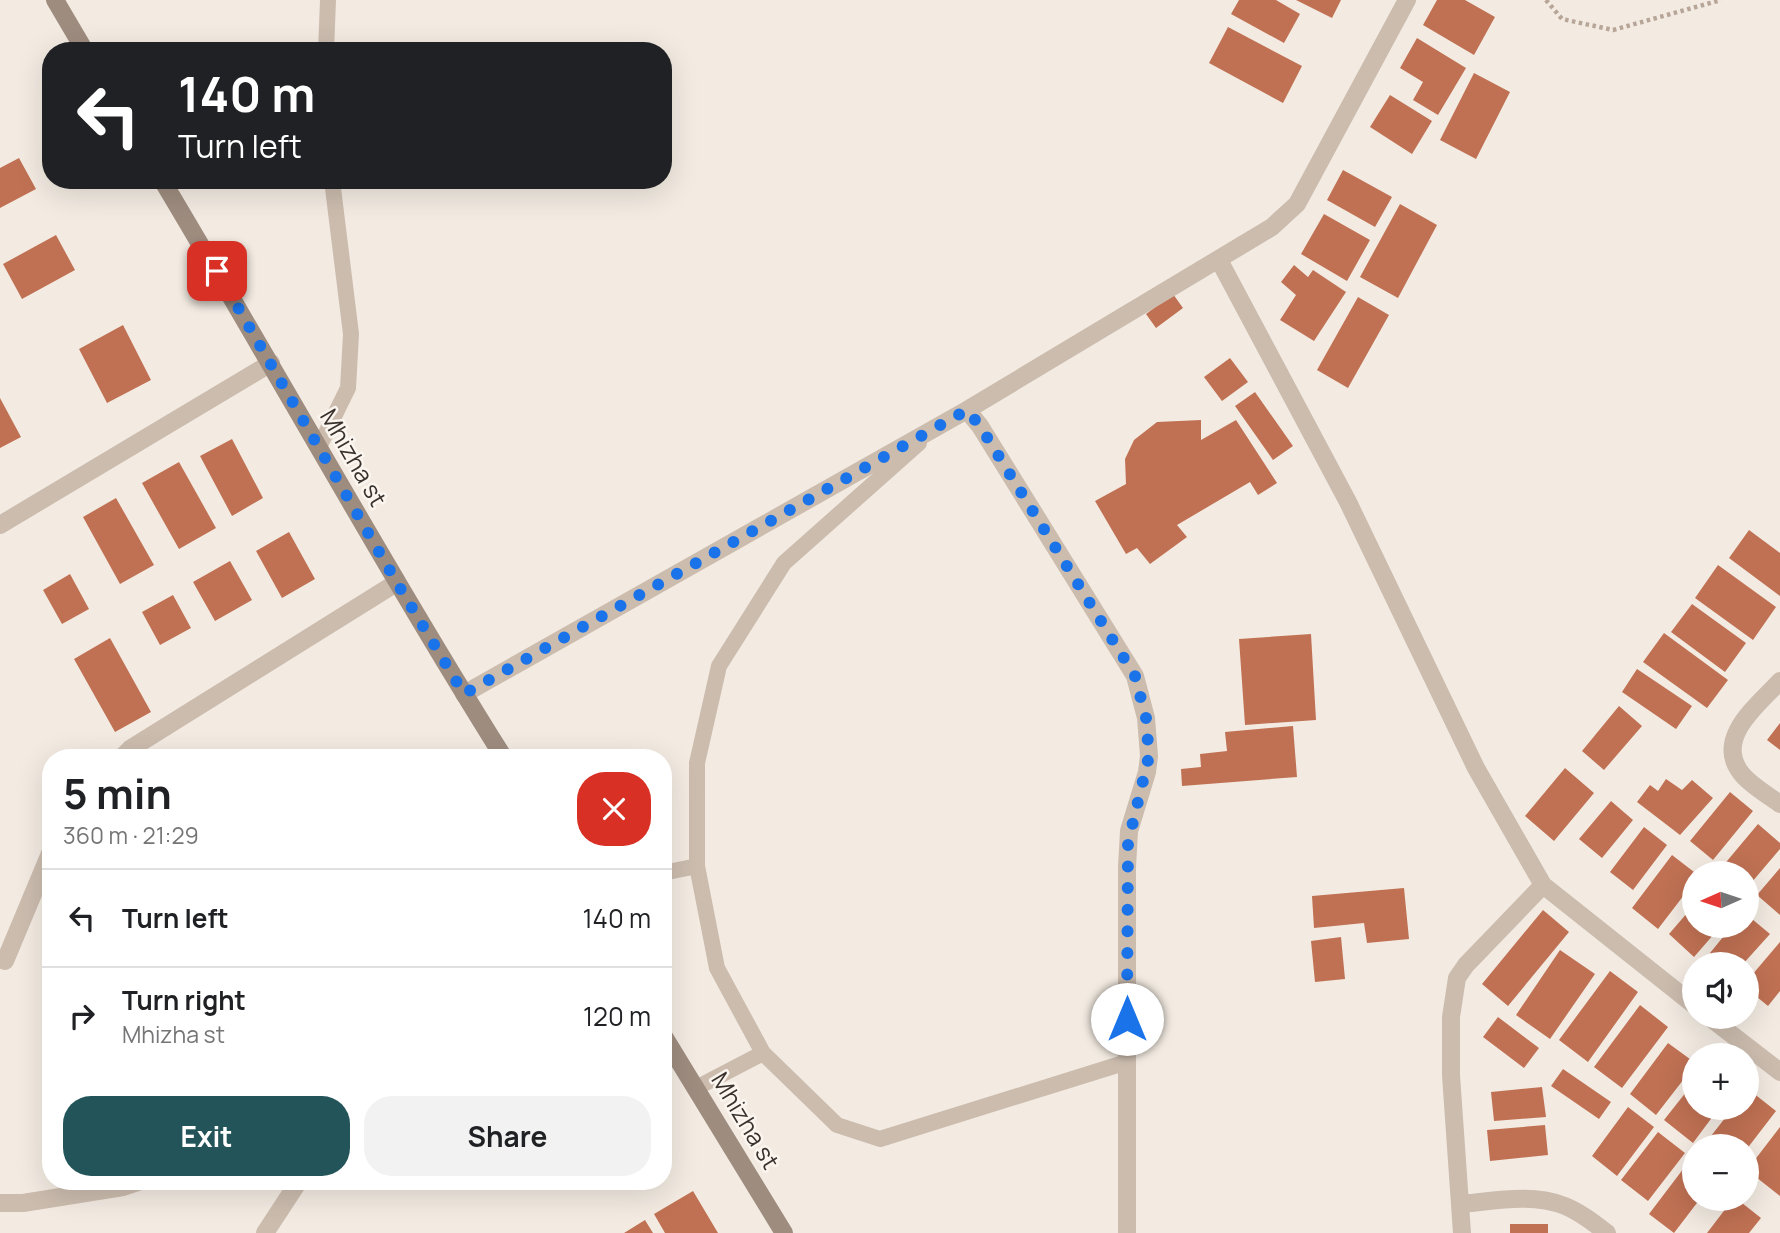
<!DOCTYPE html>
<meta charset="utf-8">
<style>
body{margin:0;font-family:Manrope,sans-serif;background:#f2f2f2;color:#202124;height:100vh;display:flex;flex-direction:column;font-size:26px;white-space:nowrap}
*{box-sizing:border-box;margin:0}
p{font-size:23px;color:#757577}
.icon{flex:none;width:38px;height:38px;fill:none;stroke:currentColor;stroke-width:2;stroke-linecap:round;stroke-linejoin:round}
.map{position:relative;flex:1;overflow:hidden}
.panel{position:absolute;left:42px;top:749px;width:630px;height:441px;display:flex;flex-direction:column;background:#fff;border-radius:28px;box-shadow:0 7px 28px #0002}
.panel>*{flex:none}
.top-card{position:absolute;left:42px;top:42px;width:630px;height:147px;border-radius:28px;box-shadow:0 7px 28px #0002;background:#202124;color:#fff;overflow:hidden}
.needle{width:46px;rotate:267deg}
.buttons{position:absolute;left:1682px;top:861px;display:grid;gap:14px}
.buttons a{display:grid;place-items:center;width:77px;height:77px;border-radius:50%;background:#fff;box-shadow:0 7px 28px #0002;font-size:35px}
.pin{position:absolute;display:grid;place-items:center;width:60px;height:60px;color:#fff;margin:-30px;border-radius:14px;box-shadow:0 4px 10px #0006}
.me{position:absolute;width:77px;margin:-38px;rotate:0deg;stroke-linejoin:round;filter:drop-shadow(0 0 5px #0008)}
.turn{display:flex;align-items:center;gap:24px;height:147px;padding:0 21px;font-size:32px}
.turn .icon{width:91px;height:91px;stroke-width:2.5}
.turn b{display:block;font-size:49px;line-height:60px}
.round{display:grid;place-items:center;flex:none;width:74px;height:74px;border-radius:28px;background:#f2f2f2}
.headline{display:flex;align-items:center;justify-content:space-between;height:119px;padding:0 21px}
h1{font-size:42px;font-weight:700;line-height:52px}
.primary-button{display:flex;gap:14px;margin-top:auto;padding:14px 21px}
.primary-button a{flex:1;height:80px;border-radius:28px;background:#23545a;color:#fff;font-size:28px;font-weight:700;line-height:80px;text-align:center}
.primary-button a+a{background:#f2f2f2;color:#202124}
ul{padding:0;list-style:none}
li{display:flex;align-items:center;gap:21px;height:98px;padding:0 21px;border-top:2px solid #e0e0e0}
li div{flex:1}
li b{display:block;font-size:26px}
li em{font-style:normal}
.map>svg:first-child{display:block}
.building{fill:#c07153}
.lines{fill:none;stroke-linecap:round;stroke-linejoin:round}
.path{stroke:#b7a698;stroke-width:4.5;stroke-dasharray:3.5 3.5;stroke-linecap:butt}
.lane{stroke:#cbbcae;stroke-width:16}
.street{stroke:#cbbcae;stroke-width:18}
.secondary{stroke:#9e8c7f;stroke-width:18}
.route{stroke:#1a73e8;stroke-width:12;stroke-dasharray:0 21.6}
.labels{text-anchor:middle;stroke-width:5;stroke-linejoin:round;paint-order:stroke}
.street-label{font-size:24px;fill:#3a312c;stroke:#faf5ef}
</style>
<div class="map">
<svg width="1780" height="1233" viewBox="0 0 1780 1233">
<rect width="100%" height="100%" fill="#f3ebe2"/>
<!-- building -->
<path class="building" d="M1239,0h37l24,14 -16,29 -53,-29z
M1296,0h45l-9,18z
M1437,0h28l30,17 -21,38 -51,-30z
M1228,27l74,39 -19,37 -74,-40z
M1417,38l49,30 -28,47 -25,-15 10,-18 -23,-14z
M1474,73l36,19 -34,67 -36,-19z
M1390,95l42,26 -20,33 -42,-27z
M19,158l17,31 -36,19v-40z
M1343,170l49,27 -17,30 -48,-27z
M1400,204l37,21 -39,73 -38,-21z
M1324,214l46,26 -23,41 -46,-27z
M56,235l19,35 -53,29 -19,-35z
M1294,265l14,12 5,-7 33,22 -32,49 -34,-21 16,-25 -15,-13z
M1173,294l10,14 -27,20 -10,-14z
M1358,297l31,18 -41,73 -31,-18z
M123,325l28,55 -44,23 -28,-54z
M1230,358l18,24 -26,19 -18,-24z
M1255,392l38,54 -20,14 -38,-54z
M0,398l21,39 -21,11z
M1201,420v20l35,-20 41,63 -19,12 -8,-13 -73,43 10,12 -37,27 -13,-16 -11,6 -31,-53 31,-17 -1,-25 9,-19 23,-18z
M232,439l31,59 -31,18 -32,-60z
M179,462l37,66 -37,21 -37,-66z
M116,498l38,67 -34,19 -37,-67z
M1749,530l31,23v43l-51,-38z
M289,532l26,47 -33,19 -26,-47z
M230,561l22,39 -37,21 -22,-39z
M1718,565l58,42 -23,33 -58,-42z
M70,574l19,35 -27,15 -19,-34z
M173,595l18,33 -31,17 -18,-33z
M1692,604l54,39 -21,29 -54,-40z
M1664,633l64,47 -21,28 -64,-46z
M1311,634l5,86 -71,5 -6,-86z
M110,638l41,74 -36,20 -41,-73z
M1637,669l55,37 -16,23 -54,-37z
M1619,706l23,20 -38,44 -22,-19z
M1780,723v27l-13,-10z
M1293,726l4,51 -115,9 -1,-17 20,-2 -1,-13 27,-3 -2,-19z
M1565,768l29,25 -40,48 -29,-25z
M1666,779l16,11 10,-10 21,18 -33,37 -43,-33 13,-17 8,6z
M1730,792l23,19 -40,49 -23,-19z
M1611,801l22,19 -31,38 -23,-19z
M1758,824l22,19v6l-34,40v-16h-17l-7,-6z
M1644,827l23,18 -34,45 -23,-18z
M1672,855l22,17v10l-36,47 -26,-21z
M1780,868v47l-23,-20z
M1404,888l5,51 -42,4 -3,-20 -50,5 -2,-32z
M1694,905v21h27l-27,31 -25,-23z
M1543,910l26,22 -61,74 -26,-22z
M1746,914l24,20 -27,30h-20l-13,-11 22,-27h14z
M1341,937l4,42 -30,3 -4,-41z
M1780,942v49l-12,15 -22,-18v-6z
M1560,950l35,24 -45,65 -34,-24z
M1610,971l28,21 -50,70 -29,-22z
M1640,1005l28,22 -46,61 -28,-21z
M1498,1017l41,31 -15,20 -41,-31z
M1668,1043l26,19v4l-38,49 -26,-21z
M1563,1069l48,33 -12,17 -48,-33z
M1694,1082v26h25l-26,35 -29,-23z
M1542,1087l4,30 -52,4 -3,-29z
M1748,1089l28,22 -30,39v-4h-43l30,-38h13z
M1628,1107l26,20 -37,49 -25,-20z
M1545,1125l3,30 -58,6 -3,-31z
M1780,1127v69l-33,-26z
M1658,1132l27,21 -37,48 -27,-21z
M1690,1160l4,3v36h6l-26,34 -25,-19z
M693,1191l25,42h-53l-11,-19z
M1733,1199h4l24,19 -12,15h-42z
M645,1220l8,13h-29z
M1510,1224h38v9h-38z"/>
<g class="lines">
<!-- path -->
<path class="path" d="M1546,0l16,19 51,11 108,-30"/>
<!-- lane -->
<path class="lane" d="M326,51l2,-51
M319,447l29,-59 3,-54 -19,-154
M663,873l34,-7v-103l22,-97 65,-103 135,-120
M763,1053l74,72 43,14 247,-77
M696,1088l67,-35 -46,-85 -20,-102"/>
<!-- street -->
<path class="street" d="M1219,260l129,242 128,266 67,117 151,120
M967,410l13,16 155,250 11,42 3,38 -2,16 -18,59 -2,36v366
M0,525l271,-162
M1780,681c-22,24 -66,57 -39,92 9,12 27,22 39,31
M464,694l503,-284 305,-183 25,-23 110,-204
M121,758l9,-9 266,-166
M5,961l46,-110
M1709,1017l71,55
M0,1203h23l100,-16 18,-6
M1460,1204c35,-3 72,-11 105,2 15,6 29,17 42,27
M265,1233l34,-52
M1462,1233l-11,-158v-58l6,-39 9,-13 77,-80"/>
<!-- secondary -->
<path class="secondary" d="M55,0l30,51
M162,180c115,192 223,388 342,578
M663,1035l121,198"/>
</g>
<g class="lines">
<!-- route -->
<path class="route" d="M217,271l180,312 67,111 503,-284 13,16 155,250 11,42 3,38 -21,87 -1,176"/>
</g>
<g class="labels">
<!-- street labels -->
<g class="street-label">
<text transform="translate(353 458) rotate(60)" y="8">Mhizha st</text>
<text transform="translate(745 1121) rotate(59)" y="8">Mhizha st</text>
</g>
</g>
</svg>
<div class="buttons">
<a><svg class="needle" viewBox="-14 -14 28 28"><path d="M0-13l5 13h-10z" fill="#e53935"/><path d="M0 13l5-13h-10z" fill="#757577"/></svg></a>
<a><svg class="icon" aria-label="sound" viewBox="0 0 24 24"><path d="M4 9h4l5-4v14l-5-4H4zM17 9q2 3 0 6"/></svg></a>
<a>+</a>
<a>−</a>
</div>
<div class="pin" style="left:217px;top:271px;background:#d93025"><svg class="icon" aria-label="arrive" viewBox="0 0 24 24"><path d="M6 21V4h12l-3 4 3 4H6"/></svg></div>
<svg class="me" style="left:1127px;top:1019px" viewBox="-20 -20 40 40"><circle r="19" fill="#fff"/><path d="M0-13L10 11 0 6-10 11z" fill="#1a73e8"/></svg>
<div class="top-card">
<div class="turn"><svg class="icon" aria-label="left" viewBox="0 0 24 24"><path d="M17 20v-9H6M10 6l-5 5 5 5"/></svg><div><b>140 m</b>Turn left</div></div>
</div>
<section class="panel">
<div class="headline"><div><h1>5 min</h1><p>360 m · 21:29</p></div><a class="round" style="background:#d93025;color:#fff"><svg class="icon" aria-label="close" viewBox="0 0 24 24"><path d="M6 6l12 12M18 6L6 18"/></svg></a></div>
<ul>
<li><svg class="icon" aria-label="left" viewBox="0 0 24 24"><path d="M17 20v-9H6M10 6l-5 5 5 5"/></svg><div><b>Turn left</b></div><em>140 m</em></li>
<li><svg class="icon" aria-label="right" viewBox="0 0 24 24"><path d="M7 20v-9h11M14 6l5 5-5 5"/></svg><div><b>Turn right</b><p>Mhizha st</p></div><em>120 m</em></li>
</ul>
<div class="primary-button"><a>Exit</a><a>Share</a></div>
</section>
</div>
